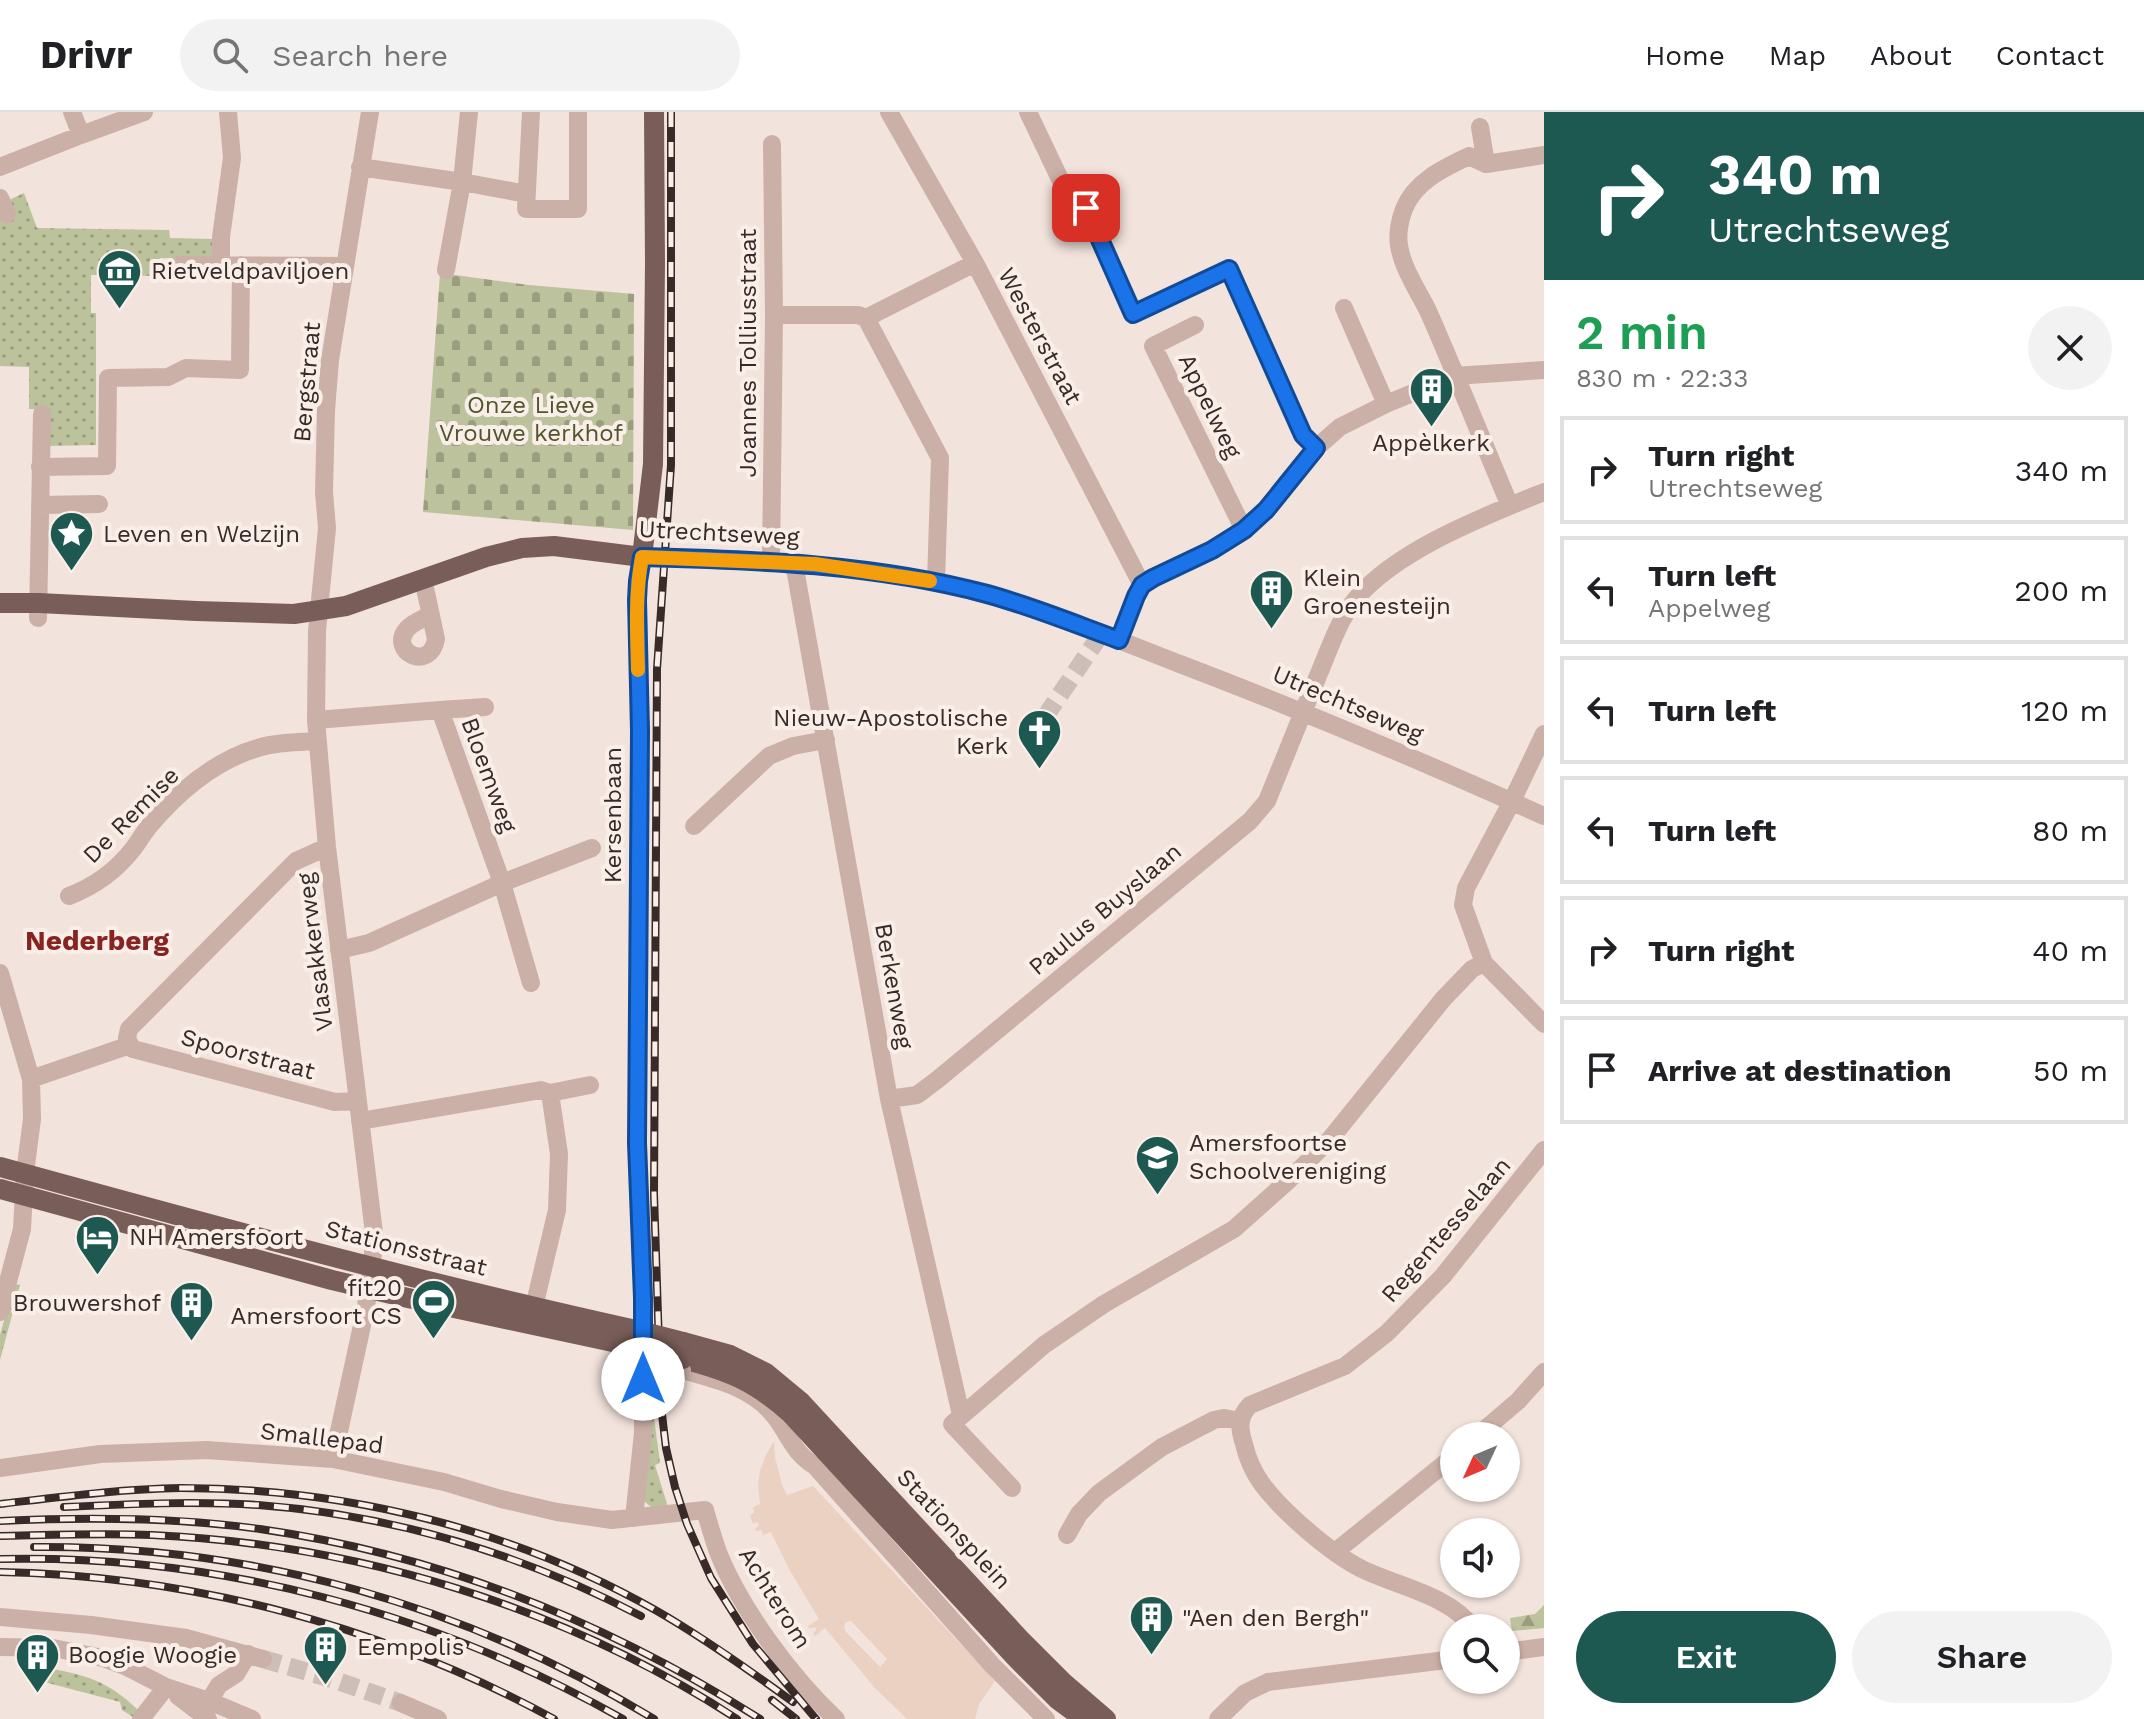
<!DOCTYPE html>
<meta charset="utf-8">
<style>
body{margin:0;font-family:"Work Sans",sans-serif;background:#f2f2f2;color:#202124;height:100vh;display:flex;flex-direction:column;font-size:30px;white-space:nowrap}
*{box-sizing:border-box;margin:0}
p{font-size:26px;color:#757577}
.icon{flex:none;width:44px;height:44px;fill:none;stroke:currentColor;stroke-width:2;stroke-linecap:round;stroke-linejoin:round}
.map{position:relative;flex:1;overflow:hidden}
.panel{display:flex;flex-direction:column;background:#fff;width:600px}
.panel>*{flex:none}
.guide{background:#1d5951;color:#fff;overflow:hidden}
.needle{width:52px;rotate:226deg}
.fabs{position:absolute;left:1440px;top:1310px;display:grid;gap:16px}
.fabs a{display:grid;place-items:center;width:80px;height:80px;border-radius:50%;background:#fff;box-shadow:0 2px 6px #0004;font-size:40px}
.pin{position:absolute;display:grid;place-items:center;width:68px;height:68px;color:#fff;margin:-34px;border-radius:16px;box-shadow:0 4px 12px #0006}
.me{position:absolute;width:88px;margin:-44px;rotate:0deg;stroke-linejoin:round;filter:drop-shadow(0 0 6px #0008)}
.turn{display:flex;align-items:center;gap:28px;height:168px;padding:0 32px;font-size:36px}
.turn .icon{width:104px;height:104px;stroke-width:2.5}
.turn b{display:block;font-size:56px;line-height:68px}
.round{display:grid;place-items:center;flex:none;width:84px;height:84px;border-radius:42px;background:#f2f2f2}
.summary{display:flex;align-items:center;justify-content:space-between;height:136px;padding:0 32px}
h1{font-size:48px;font-weight:600;line-height:60px;color:#1e9e55}
.action{display:flex;gap:16px;margin-top:auto;padding:16px 32px}
.action a{flex:1;height:92px;border-radius:48px;background:#1d5951;color:#fff;font-size:32px;font-weight:600;line-height:92px;text-align:center}
.action a+a{background:#f2f2f2;color:#202124}
ul{padding:0;list-style:none}
li{display:flex;align-items:center;gap:24px;height:108px;margin:0 16px 12px;padding:0 16px;border:4px solid #e0e0e0;border-radius:0px}
li div{flex:1}
li b{display:block;font-size:30px}
li em{font-style:normal}
header{display:flex;align-items:center;gap:48px;box-sizing:border-box;height:112px;padding:0 40px;background:#fff;border-bottom:2px solid #e0e0e0}
header strong{font-size:38px}
nav{display:flex;gap:44px;margin-inline-start:auto;font-size:28px}
.search{width:560px;height:72px;background:#f2f2f2;display:flex;align-items:center;gap:20px;box-sizing:border-box;padding:0 28px;border-radius:44px;color:#757577;font-size:30px}
main{display:flex;flex:1;min-height:0}
.map>svg:first-child{display:block}
.grass{fill:url(#grass-dots)}
.forest{fill:url(#forest-firs)}
.cemetery{fill:url(#cemetery-stones)}
.plaza{fill:#ead1c2;fill-rule:evenodd}
.lines{fill:none;stroke-linecap:round;stroke-linejoin:round}
.minor-tunnel{stroke:#cdbeb8;stroke-width:18;stroke-dasharray:18 9;stroke-linecap:butt}
.minor{stroke:#cbb0a7;stroke-width:18}
.major{stroke:#795d59;stroke-width:20}
.rail-casing{stroke:#372a28;stroke-width:8}
.rail{stroke:#faeee8;stroke-width:5;stroke-dasharray:15;stroke-linecap:butt}
.minor-bridge{stroke:#cbb0a7;stroke-width:18}
.major-bridge{stroke:#795d59;stroke-width:20}
.route-casing{stroke:#114b97;stroke-width:20}
.route{stroke:#1a73e8;stroke-width:14}
.slow{stroke:#f59e0b;stroke-width:14}
.labels{text-anchor:middle;stroke-width:8;stroke-linejoin:round;paint-order:stroke}
.poi-label{font-size:24px;fill:#372a28;stroke:#faeee8;text-anchor:start}
.street-label{font-size:24px;fill:#372a28;stroke:#faeee8}
.park-label{font-size:24px;fill:#4f562b;stroke:#faeee8}
.quarter-label{font-size:28px;font-weight:bold;fill:#872320;stroke:#faeee8}
</style>
<header>
<strong>Drivr</strong>
<div class="search"><svg class="icon" aria-label="search" viewBox="0 0 24 24"><circle cx="10" cy="10" r="6"/><path d="M15 15l6 6"/></svg>Search here</div>
<nav><a>Home</a><a>Map</a><a>About</a><a>Contact</a></nav>
</header>
<main>
<div class="map">
<svg width="1544" height="1607" viewBox="0 0 1544 1607">
<defs>
<pattern id="grass-dots" width="8" height="8" patternUnits="userSpaceOnUse" patternTransform="scale(2)"><rect width="8" height="8" fill="#bcc29b"/><path d="M2 2h.1M6 6h.1" fill="none" stroke="#9a9e7e" stroke-width="1.8" stroke-linecap="round"/></pattern>
<pattern id="forest-firs" width="22" height="20" patternUnits="userSpaceOnUse" patternTransform="scale(2)"><rect width="22" height="20" fill="#bcc29b"/><path d="M5 1l3.5 6h-7zM16 11l3.5 6h-7z" fill="#9a9e7e"/></pattern>
<pattern id="cemetery-stones" width="16" height="16" patternUnits="userSpaceOnUse" patternTransform="scale(2)"><rect width="16" height="16" fill="#bcc29b"/><path d="M2 7V4a2 2 0 0 1 4 0v3zM10 15v-3a2 2 0 0 1 4 0v3z" fill="#9a9e7e"/></pattern>
</defs>
<rect width="100%" height="100%" fill="#f2e3dc"/>
<!-- grass -->
<path class="grass" d="M24,81l13,35 132,2 1,8 44,1 -1,20 -53,-1 -1,18 -68,-1v38h5v132l-47,1 -1,-37h-19v-42l-29,-1v-150l7,-15z
M14,1172l6,1 -20,75v-25z
M653,1298l7,53 -5,2 13,42h-17l-7,-6 7,-90z
M42,1555c43,8 64,12 96,43l-2,9 -14,-9 -2,-8 -83,-22z"/>
<!-- forest -->
<path class="forest" d="M1544,1493v23l-32,3 -2,-13 25,-4z"/>
<!-- cemetery -->
<path class="cemetery" d="M440,161l89,12 105,9 -1,236 -210,-18z"/>
<!-- plaza -->
<path class="plaza" d="M774,1329l1,16 7,28 5,10 26,-9 182,195 -16,23 -4,15h-68l-33,-32 -49,-59 -10,8 -2,-3 3,-2v-3l-4,-1 -2,2 -2,-3 11,-7 -30,-50 -18,-37 -8,3 -2,-5 -5,1 -1,-3 3,-1 1,-3 -3,-2 -3,2 -3,-9 4,-2 -1,-6 7,-3 -2,-19 2,-14 5,-14zM851,1509l36,38 -7,8 -35,-36 -1,-5 2,-4z"/>
<g class="lines">
<!-- minor-tunnel -->
<path class="minor-tunnel" d="M1045,605l56,-83
M263,1547l69,20 69,24"/>
<!-- minor -->
<path class="minor" d="M72,0l9,23 63,-23
M531,0l-5,97h52v-97
M889,0l86,151 167,322
M1028,0l40,84
M1480,15l6,37
M0,55l81,-32
M360,55l102,15 65,12
M0,86l7,16
M1086,96l47,106 96,-45 74,166 13,13
M179,153l165,1
M221,153v-28l11,-79 -4,-46
M446,158l16,-88 7,-70
M1344,196l42,96
M774,203h84l8,3 109,-55
M866,206l74,140 -4,124
M1195,213l-42,21 91,184
M40,355l67,-1 1,-88 60,-1 18,-9 54,2 1,-105
M40,393l59,-1
M1510,394c-27,-64 -53,-129 -81,-193 -10,-21 -27,-45 -30,-68 -2,-11 1,-26 5,-36 11,-28 40,-41 65,-53l17,8 58,-9
M771,450l3,-247 -2,-171
M794,451l95,536 72,316
M423,467l13,60c-6,34 -48,12 -29,-10 6,-7 16,-10 23,-14
M38,506l4,-204
M1119,528l17,-44 6,-11 11,-7 59,-28 32,-20 22,-20 50,-62 24,-21 46,-23 68,-28 90,-6
M440,598l45,-3
M316,608l124,-10 62,173 -133,60 -30,7
M1544,622l-32,67 -46,87 -3,17 21,58 60,61
M694,714l75,-70 24,-10 33,-6
M69,784c26,-10 46,-24 64,-47 6,-8 11,-17 18,-25 29,-34 67,-65 110,-77 17,-5 38,-5 56,-6
M0,861l31,106 1,40 -7,54 -3,56 -22,83
M531,871l-29,-100 90,-35
M130,933l-3,-7 2,-9 167,-168 31,-14
M130,933l3,4 202,53 22,-1
M31,967l99,-34
M550,981l40,-8
M889,987l28,-4 20,-15 313,-259 17,-20c18,-44 35,-87 53,-130 10,-24 19,-51 35,-71 41,-50 130,-84 189,-108
M360,1009l181,-31 9,3 9,61 -2,56 -23,97
M682,1258c33,9 72,18 94,48 14,19 17,34 39,48l177,199 54,54
M1477,1324l41,-35 26,-29
M333,1347l33,-152 7,-54 1,-20 -47,-386 -11,-127 1,-89 10,-103 -3,-36 2,-82 4,-50 40,-248
M0,1356l100,-14 107,-4 126,9 111,23 57,17 56,13 55,8 93,-10c4,14 8,28 13,42 22,56 74,126 118,167
M1012,1376l-60,-64 92,-79 60,-41 130,-75 55,-49 42,-42 113,-140 28,-29 12,-6
M634,1406l9,-85v-135l-6,-155 3,-412 -3,-131 1,-19 4,-24c99,2 199,6 296,26 83,17 163,50 242,81 123,47 244,98 364,152
M1067,1423l12,-21 20,-21 63,-46 52,-27 10,-2 16,3
M1335,1440l119,-96
M0,1505l91,8 95,13 77,21
M1473,1516c-23,-33 -78,-42 -113,-60 -31,-16 -78,-57 -98,-84 -8,-11 -15,-27 -18,-40 -5,-15 -6,-27 6,-39l95,-39 42,-33 56,-57 101,-126
M0,1535l53,1 50,10 22,8 41,21 43,14 43,18
M1506,1540l38,-5
M178,1584l30,23
M209,1589l10,-16 17,-11 12,-20
M401,1591l37,16
M141,1607l25,-32
M1218,1607l27,-26 23,-11 186,-23"/>
<!-- major -->
<path class="major" d="M0,491h39l157,8 98,3 52,-8 140,-49 36,-9 32,-2 88,11 11,-93 2,-201 -1,-151
M0,1055c211,58 422,116 636,163
M0,1077l332,91 76,18 228,49
M683,1230l47,13 36,18 35,29 219,237 43,43 43,37
M683,1247c46,12 71,22 107,54l225,244 43,43 26,19"/>
<defs>
<path id="rail" d="M671,0v353l-14,204 -3,525 7,212 5,42 9,39 12,37 24,54 42,66 63,75
M0,1392c60,-7 120,-15 181,-16 165,0 332,41 476,123 47,27 92,59 136,91
M64,1395c65,-3 130,-6 194,-2 135,10 264,49 383,111
M0,1409c87,-4 174,-4 260,8 180,26 347,93 500,190
M0,1424c51,-1 101,-3 152,-1 205,9 413,72 585,184
M34,1435c219,-2 432,58 620,172
M0,1447c219,-5 433,53 623,160
M0,1460c193,4 384,54 554,147
M772,1588l24,19"/>
</defs>
<!-- rail casing -->
<use href="#rail" class="rail-casing"/>
<!-- rail -->
<use href="#rail" class="rail"/>
<!-- minor-bridge -->
<path class="minor-bridge" d="M635,1246l47,12"/>
<!-- major-bridge -->
<path class="major-bridge" d="M636,1218l47,12
M636,1235l47,12"/>
</g>
<g class="lines">
<defs>
<path id="route" d="M643,1267v-81l-6,-155 3,-412 -3,-131 1,-19 4,-24c115,3 233,7 345,37 44,12 88,30 132,46l17,-44 6,-11 11,-7 59,-28 32,-20 22,-20 50,-62 -13,-13 -74,-166 -96,45 -47,-106"/>
</defs>
<!-- route casing -->
<use href="#route" class="route-casing"/>
<!-- route -->
<use href="#route" class="route"/>
<!-- slow -->
<path class="slow" d="M638,558c-1,-38 -3,-75 4,-113l173,7 115,17"/>
</g>
<!-- icons -->
<defs>
<symbol id="museum-pin" viewBox="-11 -11 22 30"><path d="M0 17L-7.5 6A9.5 9.5 0 1 1 7.5 6Z" fill="#1d5951" stroke="#faeee8"/><path d="M0-6L6-3V-2H-6V-3ZM-5-1h2V3h-2ZM-1-1h2V3h-2ZM3-1h2V3H3ZM-6 4H6V6H-6Z" fill="#fff"/></symbol>
<symbol id="building-pin" viewBox="-11 -11 22 30"><path d="M0 17L-7.5 6A9.5 9.5 0 1 1 7.5 6Z" fill="#1d5951" stroke="#faeee8"/><path d="M-4-6H4V6H1V3H-1V6H-4ZM-2.5-4.3h1.7v1.8h-1.7ZM.8-4.3h1.7v1.8H.8ZM-2.5-1h1.7V.8h-1.7ZM.8-1h1.7V.8H.8Z" fill="#fff"/></symbol>
<symbol id="sight-pin" viewBox="-11 -11 22 30"><path d="M0 17L-7.5 6A9.5 9.5 0 1 1 7.5 6Z" fill="#1d5951" stroke="#faeee8"/><path d="M0-6L1.8-2.2L6-1.7L2.9 1.2L3.7 5.4L0 3.3L-3.7 5.4L-2.9 1.2L-6-1.7L-1.8-2.2Z" fill="#fff"/></symbol>
<symbol id="church-pin" viewBox="-11 -11 22 30"><path d="M0 17L-7.5 6A9.5 9.5 0 1 1 7.5 6Z" fill="#1d5951" stroke="#faeee8"/><path d="M-1.2-6h2.4v3.5h3.3v2.4h-3.3V6h-2.4V-.1h-3.3v-2.4h3.3Z" fill="#fff"/></symbol>
<symbol id="school-pin" viewBox="-11 -11 22 30"><path d="M0 17L-7.5 6A9.5 9.5 0 1 1 7.5 6Z" fill="#1d5951" stroke="#faeee8"/><path d="M0-5L7-2L0 1L-7-2ZM-4 1L0 2.5L4 1V4Q0 6-4 4Z" fill="#fff"/></symbol>
<symbol id="hotel-pin" viewBox="-11 -11 22 30"><path d="M0 17L-7.5 6A9.5 9.5 0 1 1 7.5 6Z" fill="#1d5951" stroke="#faeee8"/><path d="M-6-4.5h1.5V1H6V5H4.5V3h-9V5H-6ZM-4 0a1.8 1.8 0 1 1 3.6 0ZM.5 0V-2.5h3Q6-2.5 6 0Z" fill="#fff"/></symbol>
<symbol id="stadium-pin" viewBox="-11 -11 22 30"><path d="M0 17L-7.5 6A9.5 9.5 0 1 1 7.5 6Z" fill="#1d5951" stroke="#faeee8"/><path d="M0-5a6.5 5 0 1 0 0 10a6.5 5 0 1 0 0-10ZM-3.5-1.8h7v3.6h-7Z" fill="#fff"/></symbol>
</defs>
<g fill-rule="evenodd">
<use href="#museum-pin" x="94" y="134" width="51" height="69"/>
<use href="#building-pin" x="1406" y="252" width="51" height="69"/>
<use href="#sight-pin" x="46" y="396" width="51" height="69"/>
<use href="#building-pin" x="1246" y="454" width="51" height="69"/>
<use href="#church-pin" x="1014" y="594" width="51" height="69"/>
<use href="#school-pin" x="1132" y="1020" width="51" height="69"/>
<use href="#hotel-pin" x="72" y="1100" width="51" height="69"/>
<use href="#stadium-pin" x="408" y="1164" width="51" height="69"/>
<use href="#building-pin" x="166" y="1166" width="51" height="69"/>
<use href="#building-pin" x="1126" y="1480" width="51" height="69"/>
<use href="#building-pin" x="300" y="1510" width="51" height="69"/>
<use href="#building-pin" x="12" y="1518" width="51" height="69"/>
</g>
<g class="labels">
<!-- poi labels -->
<g class="poi-label">
<text x="151" y="167">Rietveldpaviljoen</text>
<text x="1431" y="339" text-anchor="middle">Appèlkerk</text>
<text x="103" y="430">Leven en Welzijn</text>
<text x="1303" y="474">Klein<tspan x="1303" dy="28">Groenesteijn</tspan></text>
<text x="1008" y="614" text-anchor="end">Nieuw-Apostolische<tspan x="1008" dy="28">Kerk</tspan></text>
<text x="1189" y="1039">Amersfoortse<tspan x="1189" dy="28">Schoolvereniging</tspan></text>
<text x="129" y="1133">NH Amersfoort</text>
<text x="402" y="1184" text-anchor="end">fit20<tspan x="402" dy="28">Amersfoort CS</tspan></text>
<text x="161" y="1199" text-anchor="end">Brouwershof</text>
<text x="1182" y="1514">"Aen den Bergh"</text>
<text x="357" y="1543">Eempolis</text>
<text x="68" y="1551">Boogie Woogie</text>
</g>
<!-- street labels -->
<g class="street-label">
<text transform="translate(1040 224) rotate(62)" y="8">Westerstraat</text>
<text transform="translate(748 241) rotate(-90)" y="8">Joannes Tolliusstraat</text>
<text transform="translate(307 270) rotate(-85)" y="8">Bergstraat</text>
<text transform="translate(1210 294) rotate(64)" y="8">Appelweg</text>
<text transform="translate(719 421) rotate(3)" y="8">Utrechtseweg</text>
<text transform="translate(1348 592) rotate(23)" y="8">Utrechtseweg</text>
<text transform="translate(489 663) rotate(70)" y="8">Bloemweg</text>
<text transform="translate(131 703) rotate(-45)" y="8">De Remise</text>
<text transform="translate(613 703) rotate(-90)" y="8">Kersenbaan</text>
<text transform="translate(1105 797) rotate(-40)" y="8">Paulus Buyslaan</text>
<text transform="translate(315 840) rotate(-97)" y="8">Vlasakkerweg</text>
<text transform="translate(894 874) rotate(80)" y="8">Berkenweg</text>
<text transform="translate(248 942) rotate(15)" y="8">Spoorstraat</text>
<text transform="translate(1446 1118) rotate(-49)" y="8">Regentesselaan</text>
<text transform="translate(406 1136) rotate(14)" y="8">Stationsstraat</text>
<text transform="translate(322 1326) rotate(7)" y="8">Smallepad</text>
<text transform="translate(954 1417) rotate(47)" y="8">Stationsplein</text>
<text transform="translate(775 1486) rotate(58)" y="8">Achterom</text>
</g>
<!-- park labels -->
<g class="park-label">
<text x="531" y="301">Onze Lieve<tspan x="531" dy="28">Vrouwe kerkhof</tspan></text>
</g>
<!-- quarter labels -->
<g class="quarter-label">
<text x="97" y="838">Nederberg</text>
</g>
</g>
</svg>
<div class="fabs">
<a><svg class="needle" viewBox="-14 -14 28 28"><path d="M0-13l5 13h-10z" fill="#e53935"/><path d="M0 13l5-13h-10z" fill="#757577"/></svg></a>
<a><svg class="icon" aria-label="sound" viewBox="0 0 24 24"><path d="M4 9h4l5-4v14l-5-4H4zM17 9q2 3 0 6"/></svg></a>
<a><svg class="icon" aria-label="search" viewBox="0 0 24 24"><circle cx="10" cy="10" r="6"/><path d="M15 15l6 6"/></svg></a>
</div>
<div class="pin" style="left:1086px;top:96px;background:#d93025"><svg class="icon" aria-label="arrive" viewBox="0 0 24 24"><path d="M6 21V4h12l-3 4 3 4H6"/></svg></div>
<svg class="me" style="left:643px;top:1267px" viewBox="-20 -20 40 40"><circle r="19" fill="#fff"/><path d="M0-13L10 11 0 6-10 11z" fill="#1a73e8"/></svg>
</div>
<section class="panel">
<div class="guide">
<div class="turn"><svg class="icon" aria-label="right" viewBox="0 0 24 24"><path d="M7 20v-9h11M14 6l5 5-5 5"/></svg><div><b>340 m</b>Utrechtseweg</div></div>
</div>
<div class="summary"><div><h1>2 min</h1><p>830 m · 22:33</p></div><a class="round"><svg class="icon" aria-label="close" viewBox="0 0 24 24"><path d="M6 6l12 12M18 6L6 18"/></svg></a></div>
<ul>
<li><svg class="icon" aria-label="right" viewBox="0 0 24 24"><path d="M7 20v-9h11M14 6l5 5-5 5"/></svg><div><b>Turn right</b><p>Utrechtseweg</p></div><em>340 m</em></li>
<li><svg class="icon" aria-label="left" viewBox="0 0 24 24"><path d="M17 20v-9H6M10 6l-5 5 5 5"/></svg><div><b>Turn left</b><p>Appelweg</p></div><em>200 m</em></li>
<li><svg class="icon" aria-label="left" viewBox="0 0 24 24"><path d="M17 20v-9H6M10 6l-5 5 5 5"/></svg><div><b>Turn left</b></div><em>120 m</em></li>
<li><svg class="icon" aria-label="left" viewBox="0 0 24 24"><path d="M17 20v-9H6M10 6l-5 5 5 5"/></svg><div><b>Turn left</b></div><em>80 m</em></li>
<li><svg class="icon" aria-label="right" viewBox="0 0 24 24"><path d="M7 20v-9h11M14 6l5 5-5 5"/></svg><div><b>Turn right</b></div><em>40 m</em></li>
<li><svg class="icon" aria-label="arrive" viewBox="0 0 24 24"><path d="M6 21V4h12l-3 4 3 4H6"/></svg><div><b>Arrive at destination</b></div><em>50 m</em></li>
</ul>
<div class="action"><a>Exit</a><a>Share</a></div>
</section>
</main>
